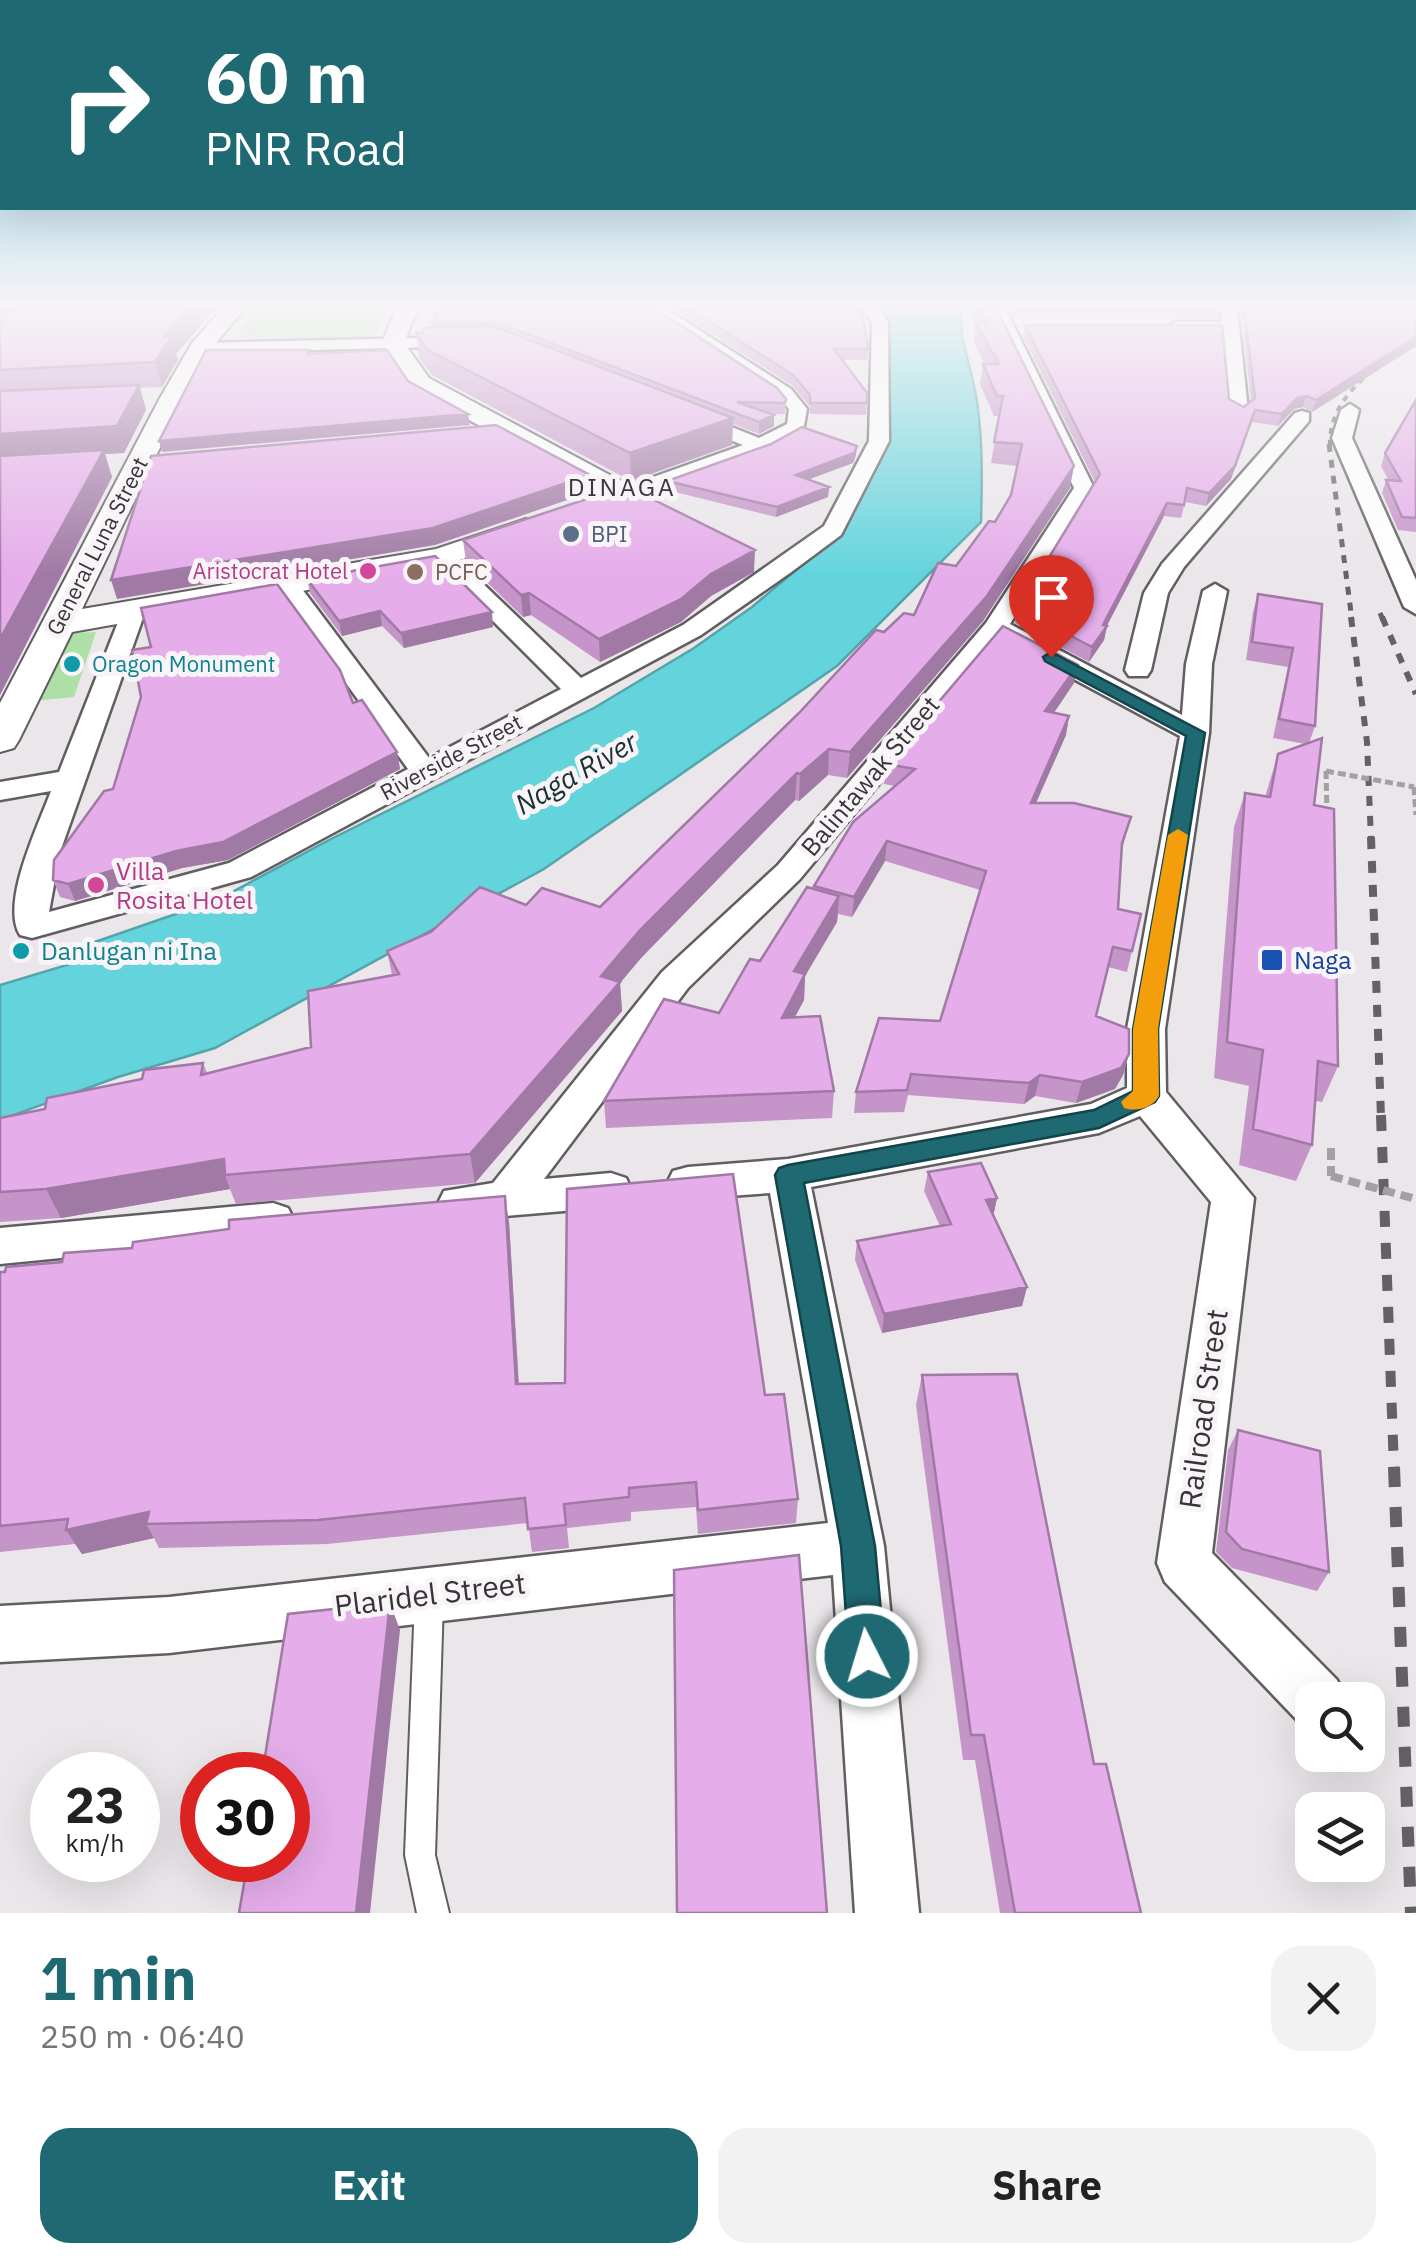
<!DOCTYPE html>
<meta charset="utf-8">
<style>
body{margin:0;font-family:"IBM Plex Sans",sans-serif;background:#f2f2f2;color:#222;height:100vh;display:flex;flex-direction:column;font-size:38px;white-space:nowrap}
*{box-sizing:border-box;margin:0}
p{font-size:32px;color:#767676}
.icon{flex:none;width:55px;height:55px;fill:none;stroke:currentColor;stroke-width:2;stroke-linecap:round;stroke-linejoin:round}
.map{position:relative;height:1913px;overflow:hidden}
.side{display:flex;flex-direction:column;background:#fff;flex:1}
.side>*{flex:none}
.banner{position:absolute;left:0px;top:0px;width:1418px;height:210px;box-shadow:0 10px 40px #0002;background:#1f6973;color:#fff;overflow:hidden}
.tools{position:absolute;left:1295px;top:1682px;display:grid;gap:20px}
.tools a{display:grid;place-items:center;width:90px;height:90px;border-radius:20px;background:#fff;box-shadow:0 10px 40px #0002;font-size:50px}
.speed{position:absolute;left:30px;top:1752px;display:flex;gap:20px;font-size:50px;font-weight:700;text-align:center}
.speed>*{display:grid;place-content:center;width:130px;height:130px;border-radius:50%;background:#fff;box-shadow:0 10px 40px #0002;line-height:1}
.speed small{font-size:25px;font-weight:400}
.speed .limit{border:15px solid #d22;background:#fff;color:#111}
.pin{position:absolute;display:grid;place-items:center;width:85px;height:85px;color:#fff;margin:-102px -42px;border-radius:50% 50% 50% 0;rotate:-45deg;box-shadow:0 0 10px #0007}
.pin .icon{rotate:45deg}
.me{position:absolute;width:110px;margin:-55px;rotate:355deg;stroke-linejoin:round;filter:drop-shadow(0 0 8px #0008)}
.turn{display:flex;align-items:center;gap:35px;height:210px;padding:0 40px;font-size:45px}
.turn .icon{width:130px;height:130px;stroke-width:2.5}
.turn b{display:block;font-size:70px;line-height:85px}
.round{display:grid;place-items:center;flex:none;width:105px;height:105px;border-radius:30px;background:#f2f2f2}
.overview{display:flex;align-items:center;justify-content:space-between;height:170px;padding:0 40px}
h1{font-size:60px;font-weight:800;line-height:75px;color:#1f6973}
.primary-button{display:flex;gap:20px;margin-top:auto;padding:20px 40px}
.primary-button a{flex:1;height:115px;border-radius:30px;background:#1f6973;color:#fff;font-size:40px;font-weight:800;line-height:115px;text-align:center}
.primary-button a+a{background:#f2f2f2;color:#222}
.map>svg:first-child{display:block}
.green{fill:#ade0a5}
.water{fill:#63d4dc;stroke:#55a4aa;stroke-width:2.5}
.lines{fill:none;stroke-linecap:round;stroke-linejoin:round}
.service-casing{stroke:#615e61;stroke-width:4}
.minor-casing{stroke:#615e61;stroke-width:5}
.secondary-casing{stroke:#615e61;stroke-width:4}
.path-far1{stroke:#a3a0a4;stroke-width:5;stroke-dasharray:8 4;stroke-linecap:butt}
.path{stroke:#a3a0a4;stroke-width:8;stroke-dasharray:12 6;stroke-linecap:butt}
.service{fill:#fff;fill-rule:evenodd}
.minor{fill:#fff;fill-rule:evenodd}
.secondary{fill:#fff;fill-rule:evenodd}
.rail-far5{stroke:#636163;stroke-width:4;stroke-dasharray:6 6;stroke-linecap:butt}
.rail-far4{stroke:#636163;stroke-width:5;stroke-dasharray:8 8;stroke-linecap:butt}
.rail-far3{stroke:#636163;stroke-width:6;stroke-dasharray:10 10;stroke-linecap:butt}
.rail-far2{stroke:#636163;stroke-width:8;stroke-dasharray:12 12;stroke-linecap:butt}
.rail-far1{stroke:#636163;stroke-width:10;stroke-dasharray:16 16;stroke-linecap:butt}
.rail{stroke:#636163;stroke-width:12;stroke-dasharray:20 20;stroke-linecap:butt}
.path-bridge-far1{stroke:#a3a0a4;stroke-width:5;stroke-dasharray:8 4;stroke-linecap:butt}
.path-bridge{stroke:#a3a0a4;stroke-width:8;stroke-dasharray:12 6;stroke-linecap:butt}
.wall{fill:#c595c9}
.shaded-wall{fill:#a079a4}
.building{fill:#e5adea;stroke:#a079a4;stroke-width:2.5}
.route{fill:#1f6973;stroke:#14444b;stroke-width:2.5}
.slow{fill:#f59e0b}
.service-dot{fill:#5c6f8a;stroke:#f8f4f8;stroke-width:4}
.hotel-dot{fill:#d1479c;stroke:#f8f4f8;stroke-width:4}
.education-dot{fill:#8d6e63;stroke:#f8f4f8;stroke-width:4}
.culture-dot{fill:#0f9aa8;stroke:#f8f4f8;stroke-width:4}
.transit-dot{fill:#1a4fb4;stroke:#f8f4f8;stroke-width:4}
.labels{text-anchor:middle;stroke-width:10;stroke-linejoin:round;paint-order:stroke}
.far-service-label{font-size:22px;fill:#4e5e75;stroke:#f8f4f8;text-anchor:start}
.far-street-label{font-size:22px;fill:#353436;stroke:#f8f4f8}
.far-hotel-label{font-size:22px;fill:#b23c85;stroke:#f8f4f8;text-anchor:end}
.far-education-label{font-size:22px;fill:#785e54;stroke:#f8f4f8;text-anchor:start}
.far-culture-label{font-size:22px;fill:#0d838f;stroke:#f8f4f8;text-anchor:start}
.far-quarter-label{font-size:25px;letter-spacing:2.5px;fill:#3c393c;stroke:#f8f4f8}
.street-label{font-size:25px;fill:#353436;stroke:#f8f4f8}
.hotel-label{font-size:25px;fill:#b23c85;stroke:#f8f4f8;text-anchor:start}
.culture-label{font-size:25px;fill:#0d838f;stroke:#f8f4f8;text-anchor:start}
.transit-label{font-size:25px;fill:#164399;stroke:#f8f4f8;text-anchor:start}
.water-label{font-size:28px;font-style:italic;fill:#1b3031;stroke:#f8f4f8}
.near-street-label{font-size:30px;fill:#353436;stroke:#f8f4f8}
</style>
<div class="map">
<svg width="1416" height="1913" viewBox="0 0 1416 1913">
<rect width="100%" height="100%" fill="#eae6ea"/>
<!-- green -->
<path class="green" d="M257,308h130l-12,27 -18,3 -122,-1z
M96,632l-22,65 -42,4 29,-67z"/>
<!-- water -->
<path class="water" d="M879,308h82c-3,32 12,62 16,94 6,40 5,80 4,120l-144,144 -293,203 -329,179 -97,29 -118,43v-135l87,-26 -4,-13 136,-47 110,-59 265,-132 100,-60 58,-41 93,-78 39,-79 6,-102z"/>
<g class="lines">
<defs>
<path id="service" d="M429,1587l10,4 4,10 -8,254 14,58h-32l-12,-58 10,-254 4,-10z"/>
<path id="minor" d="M646,308h19l126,81 16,20 -4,22c-54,29 -112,48 -172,67h-14l-4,-4 4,-4 126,-45 -63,-25v-8h14l65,26 28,-14 2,-15 -10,-12z
M864,308h16l8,15 1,118 -48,94 -51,38 -89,62 -450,242 -219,61 -12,-3c-20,-32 19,-111 31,-144l-51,9v-18l59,-10 65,-165h18l3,5 -85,240 -11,60 180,-49 179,-94 -132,-183 4,-5h16l133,177 132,-69 -127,-127 -3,-5 3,-5h16l131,126 102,-53 141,-99 45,-85 3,-118z
M989,308h16l89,180 -84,136 172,91 4,-51 17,-73 12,-7 12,7 -15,73 -3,69 -44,296 1,63 88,106 -42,355 125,127 9,20h-34v27l-15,-7 -132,-138 -8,-19 54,-361 -71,-86 -41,17 -288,54 73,359 35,367h-64l-22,-338 -664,78 -169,9v-56l169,-9 659,-74 -58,-330 -82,6 -15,-4 -6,-12 6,-12 15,-4 100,-8 303,-55 36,-16v-59l53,-293 -181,-97 -199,240 -112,109 -144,191 67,-6 15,5 6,12 -6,12 -15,5 -152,13 -15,-5 -6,-12 6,-12 49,-8 169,-211 116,-107 208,-242 88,-135z
M1221,308h16l11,102 -9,6 -9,-6 -7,-78h-48l-8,-5 8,-5h47z
M464,337l8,5 -2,4 -270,7 -8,-5 8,-5z
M1350,404l9,6 -7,28 64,142v34l-12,-7 -72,-169 9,-28z
M1302,411l7,2v8l-125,146 -16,26 -17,77 -4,6h-18l-4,-6 19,-77 18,-29 133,-151z
M273,1203l15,5 6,12 -6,12 -15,5 -273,27v-36z"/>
<path id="secondary" d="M223,308h22l-35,42 -26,48 -102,211 354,-60 90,-30 11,3 4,6 -4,6 -95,32 -370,66 -53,108 -5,8 -14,4v-49l160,-305 32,-55z
M396,308h22l-14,35 25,35 205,110 4,6 -4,6h-20l-203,-112 -29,-45z"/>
</defs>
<!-- service casing -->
<use href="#service" class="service-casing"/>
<!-- minor casing -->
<use href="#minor" class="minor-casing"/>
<!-- secondary casing -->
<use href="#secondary" class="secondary-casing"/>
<!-- path-far1 -->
<path class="path-far1" d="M1326,771l1,42
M1414,787l2,28"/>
<!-- path -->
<path class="path" d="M1331,1148v28"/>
<!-- service -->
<use href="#service" class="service"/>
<!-- minor -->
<use href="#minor" class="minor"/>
<!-- secondary -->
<use href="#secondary" class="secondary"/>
<!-- rail-far5 -->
<path class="rail-far5" d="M1330,446c-2,-51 49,-81 86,-107"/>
<!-- rail-far4 -->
<path class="rail-far4" d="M1329,444l23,176
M1380,613l3,7"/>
<!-- rail-far3 -->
<path class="rail-far3" d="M1351,617l16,125 4,98
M1382,617l34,77"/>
<!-- rail-far2 -->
<path class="rail-far2" d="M1371,837l10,280"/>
<!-- rail-far1 -->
<path class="rail-far1" d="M1381,1115l13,354"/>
<!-- rail -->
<path class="rail" d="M1394,1467l17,446"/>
<!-- path-bridge-far1 -->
<path class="path-bridge-far1" d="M1326,771l88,16"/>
<!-- path-bridge -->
<path class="path-bridge" d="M1331,1176l85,23"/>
</g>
<!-- wall -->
<path class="wall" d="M0,308l176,46 2,6 -16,27 -22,1 6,22 -22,43 -19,1 7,23 -112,218z
M438,308l348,91 -1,15h-13l2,1v11l-15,8 -26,-10 -1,21 -101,36 -199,-106 -13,-17 -3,-25h6l11,-5 -1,-4z
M672,308h190l6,41 -1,11h-25l25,33 -1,22 -56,-1v-7l-17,-21z
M970,308h26l74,180 -87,133 -136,157 -19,-3 -29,26 -4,-1 -154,158 -21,25 2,28 -147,172 -239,21 -6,-15 -169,29 -61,4v-104l45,-9 97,-30 61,-16 4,10 104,-26 81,-72 -5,-24 139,-46 74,2 284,-275 30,-17 81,-93 16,-27 6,-29 -26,-3 8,-47h-5l-14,-32 3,-20h2l-11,-21 2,-19z
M1011,308h209l-2,10h-204z
M1241,308h175v38l-104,66 -9,-5 -9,2 -16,17 -26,-4 -21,57 -25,27 -21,-4 -4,16 -17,-2 -57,110 -3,14 -15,22 -74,-39 3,-15 77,-126 -72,-146 2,-11 204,74 15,8 7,-6z
M1416,400v132l-18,-2 -16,-37 4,-13 3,1 -8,-15 4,-13z
M856,455l-3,8 -45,17 21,7 -1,10 -52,20 -109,-27v-9z
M463,540l291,32 -43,24 -30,26 -81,40 -69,-47 -8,2 -57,-55z
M307,579l186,48 -89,21 -22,-22 -40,10 -32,-43z
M1258,594l64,10 -7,122 -6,17 29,323 -16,36 -7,-1 -3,44 -16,36 -57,-16 10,-79 -35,-8 20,-251 11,-34 20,4 13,-43 27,-10 -32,-6 15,-71 -42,-7 7,-48z
M1074,683l-20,30 15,3 -3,19 -30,68 90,33 -4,13 -4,60 14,42 -5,21 -19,-5 -12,49 33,38 -6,21 -8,14 -39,14 -41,-7 -11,8 -116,-9 -4,17 -50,1 2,-21 84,-71 40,-131 -95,-29 -33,56 -14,-3 -1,8 -32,54 -1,24 -9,17 39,74 -2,27 -226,10 -2,-27 115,-88 41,-52 53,-72 1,-3 81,-100 -11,-2 2,-20z
M353,703l44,49 3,17 -172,91 -46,8 -107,33 -15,-4 -7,-17 60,-91z
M928,1172l69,26 -4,18 34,71 -5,19 -140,27 -27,-73 2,-19 83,-15 -16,-35z
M509,1222l10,162 246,11 33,104 -2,24 -98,11 -2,-27 -65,5v9l-64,7 2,20 -37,4 -4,-29 -201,21 -168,4 -5,-10 -72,16 -7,-10 -75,8v-280z
M922,1375l172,389 47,149h-141l-25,-153h-12l-47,-355z
M1238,1430l91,142 -12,19 -85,-23 -16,-16 12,-102z"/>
<!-- shaded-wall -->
<path class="shaded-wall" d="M0,308h18l-18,15z
M190,308h26l-40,46 2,6 -16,27 -7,-25 9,-26z
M1416,337v9l-104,66 4,-12z
M139,385l7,25 -22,43 -19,1 7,23 -112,218v-261z
M1306,396l-3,11 -9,2 -16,17 4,-12 15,-16z
M1255,410l-24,69 -25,27 3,-13z
M468,414l2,11 -308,27 -3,-11z
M774,415v11l-15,8v-12z
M733,418l-1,27 -101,36 -1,-28z
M857,446l-1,9 -3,8 -58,21 1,-9z
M1074,466l-4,22 -87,133 -136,157 3,-26z
M590,475l1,17 -156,53 -318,54 -6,-19z
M829,487l-1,10 -52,20 1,-10z
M1167,503l-3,13 -58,111 1,-1 -3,14 -15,22 3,-15z
M755,550l-1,22 -43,24 -30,26 -81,40 -1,-23z
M529,593l2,22 -8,2 -2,-22z
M380,611l2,15 -40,10 -3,-15z
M492,612l1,15 -89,21 -3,-15z
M1078,665l-4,18 -32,47 3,-19z
M1069,716l-3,19 -39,88 4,-20z
M829,749l-1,26 -29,26 1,-27z
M397,752l3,17 -172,91 -46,8 -107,33 -7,-17z
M797,773l-2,27 -154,158 -21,25 2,28 -147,172 -5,-29 131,-178 39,-46z
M887,841l-2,20 -33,56 2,-20z
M839,896l-2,26 -32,54 -1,24 -24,45 2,-27 12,-47z
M1129,1054l-6,21 -8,14 -39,14 6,-21z
M1040,1075l-5,21 -11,8 5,-21z
M224,1159l1,16 5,14 -169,29 -15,-29z
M505,1196l4,26 11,187 -4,-25z
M997,1198l-4,19 -7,-17z
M1027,1287l-5,19 -140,27 2,-19z
M149,1512l-3,12 8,14 -72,16 -16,-24z
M390,1603l10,27 -30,283h-14z"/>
<!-- building -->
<path class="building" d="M16,308h174l-26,28h8l-17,26 -155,8v-47z
M438,308h216l123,80 9,11 -1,4 -48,-1 37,13 -15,7 -261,-99 -66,1z
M688,308h174l6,41h-34l33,44v10h-57v-8l-17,-20z
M979,308h17l78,158 -87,130 -137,156 -21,-3 -29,25 -3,-1 -157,157 -39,46 19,6 -150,172 -245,21 -1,-16 -178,30 -46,3v-74l45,-9 2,-11 95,-19 2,-9 59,-7 -2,12 110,-28 -3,-56 91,-17 -12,-23 44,-19 49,-45 46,18 16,-17 58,19 199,-194 77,-83 8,2 20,-19 10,2 24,-52 18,3 33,-45 6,1 16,-27 11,-51 -28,-2 9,-46h-6l-14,-32h16l-23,-40h12z
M1244,308h172v29l-100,63 -10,-4 -9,2 -15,16 -27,-4 -20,56 -26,27 -22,-5 -3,17 -17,-2 -64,122 4,1 -15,21 -74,-39 82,-134 -75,-149h197l7,74 15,8 11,-9z
M493,326l240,92 -103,35 -202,-103 -12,-17h6l2,-5z
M206,350h103l-1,4 79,-4 21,31 60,33 -309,27z
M139,385l-22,41 -117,8v-43z
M1416,400v118l-14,-1 -16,-37 15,1 -16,-28z
M496,425l94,50 -157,53 -322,52 40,-124z
M802,427l55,19 -3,7 -58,22 33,12 -52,20 -110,-26 104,-37z
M104,450l-104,189v-183z
M626,486l129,64 -44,24 -30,25 -82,40 -70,-46 -8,2 -58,-55z
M435,556l57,56 -91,21 -21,-22 -41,10 -32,-42z
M277,584l63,86 13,33 9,-3 35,52 -174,90 -47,9 -108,33 -15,-4 1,-20 50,-69 9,-2 28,-92 -9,-47 19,-3 -10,-39z
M1258,594l64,10 -7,122 -36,-7 14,-71 -41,-6z
M1003,626l75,39 -33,46 24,5 -38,87h43l57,14 -9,26 -4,66 23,5 -9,37 -19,-4 -17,69 33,13v25l-8,14 -39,14 -42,-7 -11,8 -118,-9 -4,16 -51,2 23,-74 61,3 46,-150 -99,-30 -33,56 -40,-11 39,-64 62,-53 -29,-5z
M1322,738l-8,67 20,4 4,257 -20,-5 -6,84 -59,-16 10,-79 -36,-8 18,-249 25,4 8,-43z
M807,887l32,9 -45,75 11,3 -23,44 38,-2 14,75 -230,10 60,-102 55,14 31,-54 10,2z
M981,1163l16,35 -11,2 41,87 -143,27 -27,-73 94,-17 -23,-52z
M733,1174l32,221 19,-1 14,105 -100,11 -2,-28 -67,6v9l-65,7 2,21 -38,4 -3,-31 -207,22 -172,4 3,-12 -83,18 2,-11 -68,7v-254h5l1,-5 56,-5 2,-9 68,-5 1,-6 96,-13v-9l276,-24 11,188 49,-1 2,-194z
M1017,1374l77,390h12l35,149h-126l-31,-178h-13l-49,-360z
M1238,1430l82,21 9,121 -87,-23 -16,-17z
M799,1555l28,358h-150l-3,-343z
M390,1603l-34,310h-117l9,-53h40v-85h-26l26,-161z"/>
<!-- sky -->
<linearGradient id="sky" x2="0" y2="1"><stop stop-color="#73c1e3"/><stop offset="0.53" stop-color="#f6f4f6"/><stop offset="1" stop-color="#f6f4f6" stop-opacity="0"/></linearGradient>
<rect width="1416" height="576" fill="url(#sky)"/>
<!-- route -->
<path class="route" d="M1051,652l154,81 -47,296 1,67 -4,6 -56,26 -295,55 71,363 10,110 -5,13 -13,5 -13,-5 -5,-13 -8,-110 -66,-371 4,-7 9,-3 306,-55 39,-19v-62l53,-293 -141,-75 -2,-4z"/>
<!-- slow -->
<path class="slow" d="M1178,829l10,6 -30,194 1,67c-7,12 -22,16 -35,12l-3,-6 12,-11v-62l35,-194z"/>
<!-- markers -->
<circle class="service-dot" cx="571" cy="534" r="10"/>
<g class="hotel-dot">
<circle cx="368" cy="571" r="10"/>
<circle cx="96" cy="885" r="10"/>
</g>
<circle class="education-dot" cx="415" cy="572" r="10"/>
<g class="culture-dot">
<circle cx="72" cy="664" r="10"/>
<circle cx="21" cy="951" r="10"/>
</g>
<rect class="transit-dot" x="1260" y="948" width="24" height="24" rx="5"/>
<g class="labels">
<!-- far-service labels -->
<g class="far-service-label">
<text x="591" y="542">BPI</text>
</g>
<!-- far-street labels -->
<g class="far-street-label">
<text transform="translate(97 546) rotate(-63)" y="8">General Luna Street</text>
<text transform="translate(451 757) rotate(-28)" y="8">Riverside Street</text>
</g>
<!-- far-hotel labels -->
<g class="far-hotel-label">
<text x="348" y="579">Aristocrat Hotel</text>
</g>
<!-- far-education labels -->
<g class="far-education-label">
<text x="435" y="580">PCFC</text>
</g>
<!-- far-culture labels -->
<g class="far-culture-label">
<text x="92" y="672">Oragon Monument</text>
</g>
<!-- far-quarter labels -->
<g class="far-quarter-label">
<text x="622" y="496">DINAGA</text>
</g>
<!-- street labels -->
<g class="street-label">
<text transform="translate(870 776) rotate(-50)" y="9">Balintawak Street</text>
</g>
<!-- hotel labels -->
<g class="hotel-label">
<text x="116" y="880">Villa<tspan x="116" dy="29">Rosita Hotel</tspan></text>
</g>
<!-- culture labels -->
<g class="culture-label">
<text x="41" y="960">Danlugan ni Ina</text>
</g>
<!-- transit labels -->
<g class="transit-label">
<text x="1294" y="969">Naga</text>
</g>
<!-- water labels -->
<g class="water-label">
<text transform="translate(576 773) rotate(-30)" y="10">Naga River</text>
</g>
<!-- near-street labels -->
<g class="near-street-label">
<text transform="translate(1204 1409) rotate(-82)" y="10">Railroad Street</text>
<text transform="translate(430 1595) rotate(-7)" y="10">Plaridel Street</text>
</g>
</g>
</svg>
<div class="tools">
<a><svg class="icon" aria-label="search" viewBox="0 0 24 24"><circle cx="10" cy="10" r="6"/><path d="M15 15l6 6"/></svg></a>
<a><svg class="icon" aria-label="layers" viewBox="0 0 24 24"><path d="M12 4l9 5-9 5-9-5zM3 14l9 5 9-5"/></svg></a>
</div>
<div class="speed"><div>23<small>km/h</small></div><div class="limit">30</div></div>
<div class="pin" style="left:1051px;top:657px;background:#d93025"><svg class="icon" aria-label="arrive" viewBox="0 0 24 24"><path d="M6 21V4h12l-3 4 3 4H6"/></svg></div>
<svg class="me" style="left:867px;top:1656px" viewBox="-20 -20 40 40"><circle r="17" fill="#1f6973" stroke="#fff" stroke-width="3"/><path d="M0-11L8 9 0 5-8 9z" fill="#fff"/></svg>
<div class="banner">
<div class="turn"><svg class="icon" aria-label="right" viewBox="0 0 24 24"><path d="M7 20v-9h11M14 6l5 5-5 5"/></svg><div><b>60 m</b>PNR Road</div></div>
</div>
</div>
<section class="side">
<div class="overview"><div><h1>1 min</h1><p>250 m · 06:40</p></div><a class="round"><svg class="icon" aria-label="close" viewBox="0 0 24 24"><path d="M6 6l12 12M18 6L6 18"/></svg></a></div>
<div class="primary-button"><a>Exit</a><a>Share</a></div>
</section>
